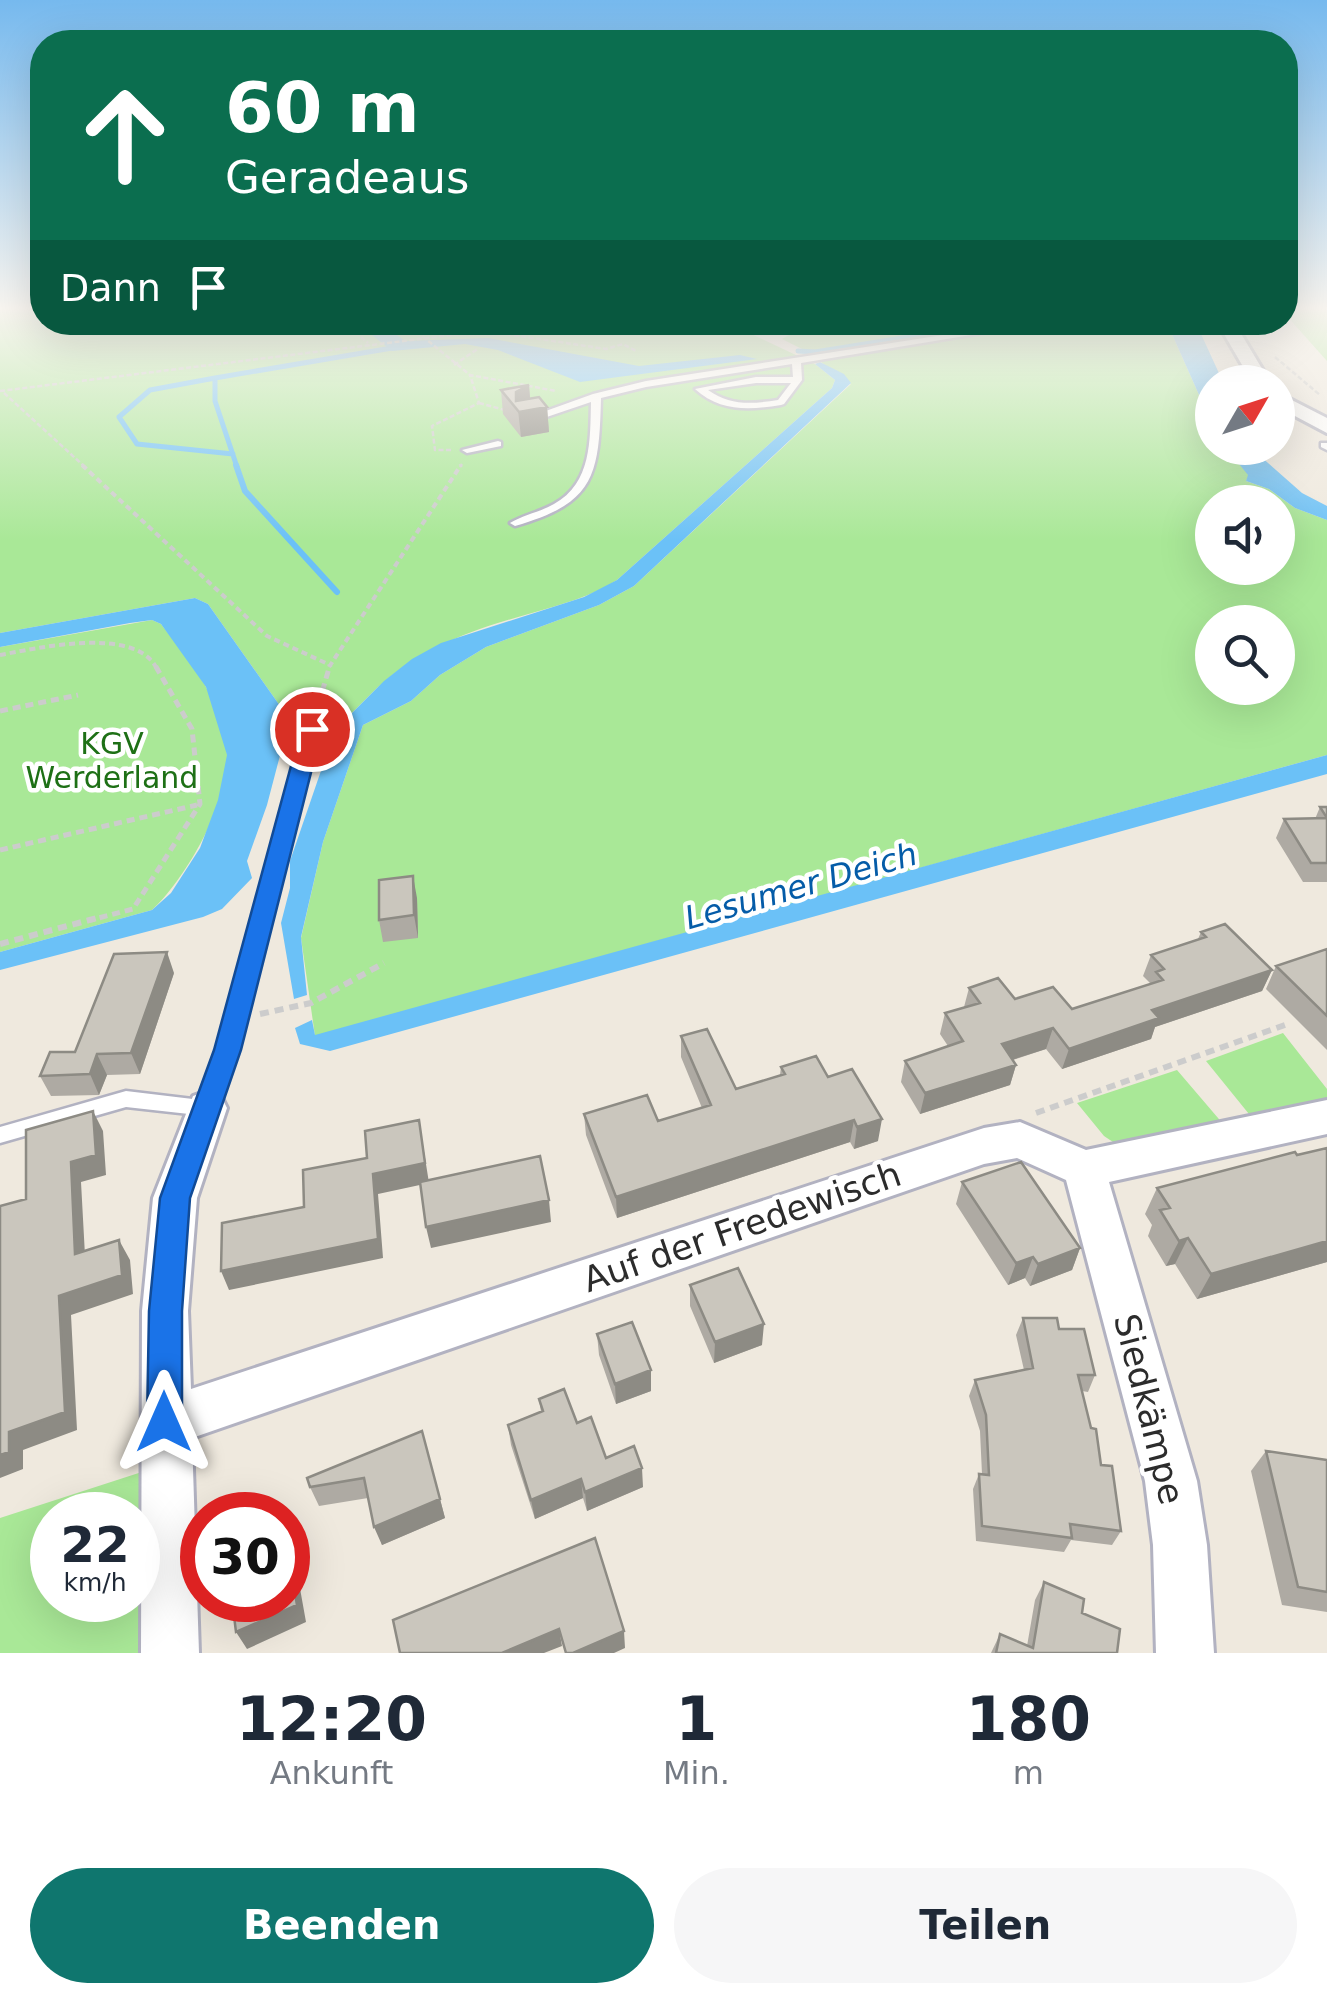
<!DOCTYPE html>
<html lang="de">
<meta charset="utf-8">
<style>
body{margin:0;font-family:"DejaVu Sans",sans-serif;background:#f6f6f7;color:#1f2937;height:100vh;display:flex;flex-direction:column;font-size:38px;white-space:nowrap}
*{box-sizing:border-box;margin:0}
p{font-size:32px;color:#747a83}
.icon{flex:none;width:55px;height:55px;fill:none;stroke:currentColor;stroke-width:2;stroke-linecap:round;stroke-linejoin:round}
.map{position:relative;height:1653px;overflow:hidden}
.details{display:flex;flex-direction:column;background:#fff;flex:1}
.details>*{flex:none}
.top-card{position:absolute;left:30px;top:30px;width:1268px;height:305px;border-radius:40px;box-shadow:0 10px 40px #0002;background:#0b6e4f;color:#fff;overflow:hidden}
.needle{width:65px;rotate:51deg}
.controls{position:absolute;left:1195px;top:365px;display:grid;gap:20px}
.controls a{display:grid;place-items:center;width:100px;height:100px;border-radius:50%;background:#fff;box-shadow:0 10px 40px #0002;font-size:50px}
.speed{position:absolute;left:30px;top:1492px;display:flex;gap:20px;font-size:50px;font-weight:700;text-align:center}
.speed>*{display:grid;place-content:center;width:130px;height:130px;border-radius:50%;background:#fff;box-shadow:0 10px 40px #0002;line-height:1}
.speed small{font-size:25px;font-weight:400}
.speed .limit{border:15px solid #d22;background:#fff;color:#111}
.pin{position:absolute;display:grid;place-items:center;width:85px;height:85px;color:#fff;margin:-42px;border:5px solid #fff;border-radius:50%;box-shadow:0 2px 10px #0007}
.me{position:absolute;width:110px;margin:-55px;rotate:0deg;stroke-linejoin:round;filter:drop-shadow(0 0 8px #0008)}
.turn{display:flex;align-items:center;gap:35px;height:210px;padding:0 30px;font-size:45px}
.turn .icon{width:130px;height:130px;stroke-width:2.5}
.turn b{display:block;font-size:70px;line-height:85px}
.then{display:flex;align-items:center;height:95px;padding:0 30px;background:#0003;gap:20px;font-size:38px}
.eta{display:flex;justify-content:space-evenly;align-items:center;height:170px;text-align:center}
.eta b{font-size:60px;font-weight:600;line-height:70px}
.action{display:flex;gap:20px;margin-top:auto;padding:20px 30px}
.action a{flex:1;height:115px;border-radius:60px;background:#0f766e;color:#fff;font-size:40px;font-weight:600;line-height:115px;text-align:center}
.action a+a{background:#f6f6f7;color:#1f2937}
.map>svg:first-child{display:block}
.green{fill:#a9e897;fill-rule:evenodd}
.water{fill:#6bc1f7}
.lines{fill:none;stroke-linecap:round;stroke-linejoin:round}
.stream-far1{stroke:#6bc1f7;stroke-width:5}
.stream{stroke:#6bc1f7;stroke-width:6}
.lane-casing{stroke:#b2b2c1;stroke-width:5}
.street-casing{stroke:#b2b2c1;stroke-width:6}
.path-far3{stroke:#ccc;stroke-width:2.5;stroke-dasharray:5 2.5;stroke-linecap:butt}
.path-far2{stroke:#ccc;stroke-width:4;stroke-dasharray:6 4;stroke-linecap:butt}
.path-far1{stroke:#ccc;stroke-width:5;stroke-dasharray:8 5;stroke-linecap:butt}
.path{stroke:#ccc;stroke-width:6;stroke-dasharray:9 6;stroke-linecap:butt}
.lane{fill:#fff;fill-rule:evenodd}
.street{fill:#fff;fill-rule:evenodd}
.wall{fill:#aeaaa3}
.shaded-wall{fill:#8d8b84}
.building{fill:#cac6bd;stroke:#8d8b84;stroke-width:2.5}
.route{fill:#1a73e8;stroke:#114b97;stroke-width:2.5}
.labels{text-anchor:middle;stroke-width:9;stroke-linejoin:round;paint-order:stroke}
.park-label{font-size:30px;fill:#1e7016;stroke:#fff}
.water-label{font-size:32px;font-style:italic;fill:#055ca8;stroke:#fff}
.near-street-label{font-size:35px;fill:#2c2c2c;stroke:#fff}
</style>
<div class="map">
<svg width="1327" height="1653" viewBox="0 0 1327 1653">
<rect width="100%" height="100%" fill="#efe9de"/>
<!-- green -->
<path class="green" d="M0,309h42v13l686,1 87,41 20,16 -3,8 -215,192c-26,17 -55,24 -85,33 -61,17 -116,36 -162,82 -16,16 -33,31 -44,52l-44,-1 6,-21 -3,-12 -77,-109 -13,-6 -195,35z
M1285,309h42v52l-42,-47z
M748,323h419l45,101v24h14l23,27 -3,6 23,8 26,19 32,12v235l-1012,281 -14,-98 22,-96 40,-117 48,-24 29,-26 46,-28 113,-42 35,-19 217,-202 -45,-33 -24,-12 9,-5 -3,-2 -14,3zM1212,502h66v66h-66zM1212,622h66v66h-66z
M152,620l9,4c15,20 34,41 45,63 8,17 19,48 21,67 4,46 -42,126 -75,156l-152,42v-305z
M1283,1033l44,56v15l-74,15 -47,-58z
M1177,1070l47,55 -105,21 -15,-10 -27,-33z
M151,1469l4,184h-155v-135zM52,1515h86v85h-86z"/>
<!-- water -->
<path class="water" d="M357,323h24l24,18 83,-3 151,28 101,-11 17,4 -177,23 -82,-32 -33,-6 -73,7z
M1167,323h29l27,59h-11v42z
M820,362l24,12 7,9 -217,203 -35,19 -113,42 -46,28 -29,26 -48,24 -40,117 -22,95 6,58 -13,4 -13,-76 9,-35v-27l45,-131 49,-49 28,-22 29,-16 143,-46 33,-17 215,-192 3,-8 -20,-16z
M1226,448h25l51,45 25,13v14l-32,-12 -26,-19 -23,-8 2,-6z
M195,598l13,6 77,109 3,12 -21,80 -20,56 5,17 -30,31 -19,8 -203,53v-18l152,-42 19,-17 29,-45 18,-48 9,-45 -21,-68 -45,-63 -9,-4 -22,3 -130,24v-14z
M1327,755v19l-997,277 -30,-7 -5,-16 17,-8 3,15z"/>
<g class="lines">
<!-- stream-far1 -->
<path class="stream-far1" d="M798,351l17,1 187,-30
M215,378l-65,12 -31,27 18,27 96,10
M237,467l-22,-66v-23l183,-31"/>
<!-- stream -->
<path class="stream" d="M236,465l9,26 92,101"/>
<defs>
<path id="lane" d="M1027,322h23l-249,41 1,17 -18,24 -3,1c-31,5 -61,7 -86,-16l61,-12h37l-1,-13 -146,23 -45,11c-2,78 -6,105 -86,128l-5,-3c13,-8 30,-11 44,-19 38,-21 36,-64 37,-102l-59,20 -5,-3 2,-2 64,-23 53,-13zM756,383h35l-13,17c-26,4 -48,6 -70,-10z
M498,441l3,1v4l-34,7 -5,-3z
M1321,443h6v7l-6,-3z
M311,725l7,4 -81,321 -23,63 -7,3 -81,-9 -126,36v-16l126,-36 75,9 18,-50 85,-321z"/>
<path id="street" d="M1217,322h17l36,60h-18z
M1278,393l49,25v15l-49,-26z
M207,1091l14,5 6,12 -30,90 -9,113 3,78 793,-261 36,-6 66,28 241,-50v34l-218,48 88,299 10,64 7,108h-58l-3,-108 -8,-64 -79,-301 -49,-22 -33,6 -792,274 7,215h-58l1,-342 11,-113 40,-102z"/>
</defs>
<!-- lane casing -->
<use href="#lane" class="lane-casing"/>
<!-- street casing -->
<use href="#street" class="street-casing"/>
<!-- path-far3 -->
<path class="path-far3" d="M344,322l24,21
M405,322l65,53 86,16
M1275,357l45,38
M454,365l25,-17
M0,391l460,-57h46l100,15 17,-5 13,7
M4,393l81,74
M479,403l26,7
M451,450h-16l-3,-24 47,-23 -9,-28
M460,467l2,-3"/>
<!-- path-far2 -->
<path class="path-far2" d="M82,465l185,171 63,29
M0,655c38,-7 133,-29 156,12
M329,667l132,-202"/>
<!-- path-far1 -->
<path class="path-far1" d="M0,711l78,-16
M315,716l15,-51
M0,850l197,-45
M87,921l46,-12 67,-105 -8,-75 -37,-64"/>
<!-- path -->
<path class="path" d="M0,944l97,-26
M260,1014l51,-11 73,-40
M1036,1113l249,-88"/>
<!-- lane -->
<use href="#lane" class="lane"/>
<!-- street -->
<use href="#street" class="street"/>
</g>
<!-- wall -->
<path class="wall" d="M529,385l1,14 17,8 2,25 -28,5 -18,-23 -2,-24z
M1320,807h7v75h-24l-27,-44 8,-19h31z
M417,898l1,40 -35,4 -4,-22z
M1201,932l71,38 -10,21 -107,36 -4,12 -89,30 -16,-20 -33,11 3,5 -6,20 -90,29 -19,-32 4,-21 43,-15 -8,-12 5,-21 19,-6 5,-19 46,11 57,10 79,-25 -8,-8 8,-21 47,-16z
M1327,949v101l-61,-61 10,-23z
M174,973l-34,101 -33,1 -8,20 -48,1 -11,-20 35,-24z
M681,1036l55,53 44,-14 1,-8 47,10 50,64 -24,8 -4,-7 -233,76 -31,-83 -2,-21 74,7 44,-13 -21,-51z
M1327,1148v114l-130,37 -22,-35 -9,2 -18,-30 4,-11 -7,-11 12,-26z
M962,1182l118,66 -8,22 -42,16 -5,-8 -17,7 -52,-81z
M690,1285l72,60 -48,18 -24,-57z
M1023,1318l36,11 36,46 -7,17 -6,-1 9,37 30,103 -9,14 -41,-5 -7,12 -88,-11 -3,-52 6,-15h3l-2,-43 -11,-35 6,-16 49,-10 -8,-35z
M597,1334l54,36v21l-35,13 -17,-49z
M539,1399l38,24 29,35 37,29 -56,24 -4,-13 -48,21 -24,-74 -3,-20 33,-13z
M422,1431l23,87 -63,27 -14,-47 -49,8 -9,-19z
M1266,1451l61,9v152l-45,-7 -31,-134z
M1044,1582l38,31 35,40h-126l9,-19 27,12 8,-46z"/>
<!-- shaded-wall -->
<path class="shaded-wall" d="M529,385l2,25 16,-3 2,25 -28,5 -5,-45z
M413,876l4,22 1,40 -4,-23z
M167,952l7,21 -34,101 -9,-21z
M1272,970l-10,21 -107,36 -4,12 -89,30 7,-20 83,-39z
M1053,1028l-7,21 -50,16 6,-21z
M97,1054l10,21 -8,20 -9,-21z
M1016,1065l-6,20 -90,29 5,-21z
M93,1111l10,20 3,44 -25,7 5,92 -11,-20 -4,-92z
M882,1119l-4,22 -24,8 3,-22z
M419,1120l10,63 -51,11 5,64 -154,32 -8,-19 152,-97z
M854,1120l-4,22 -233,76 -1,-21z
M549,1200l2,22 -120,26 -5,-21z
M1188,1238l-13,26 -9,2 13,-25z
M119,1240l11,20 3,34 -62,21 6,115 -54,20v19l-23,9v-23l59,-159z
M1327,1241v21l-130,37 14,-25z
M1080,1248l-8,22 -42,16 8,-22z
M1033,1257l-8,21 -17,7 8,-22z
M764,1324l-2,21 -48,18 1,-21z
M651,1370v21l-35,13 -1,-20z
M422,1431l23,87 -63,27 -8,-18z
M642,1468l1,19 -56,24 -2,-19z
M581,1479l2,19 -48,21 -4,-19z
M288,1542l6,13 12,67 -59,27 -11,-17 52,-80z
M559,1629l3,17 -18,7h-42z
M624,1631l1,17 -11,5h-41z"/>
<!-- building -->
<path class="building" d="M529,385l-13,7v9l23,-4 8,10 -28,5 -18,-22z
M1320,807h7v11z
M1327,818v45h-16l-27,-44z
M413,876l1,39 -35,5v-40z
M1225,924l47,46 -120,40 7,8 -90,31 -16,-21 -51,16 14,21 -91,28 -20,-32 58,-20 -18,-28 35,-10 -11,-15 29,-10 17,21 38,-12 19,22 91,-29 -7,-8 8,-3 -13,-14 55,-18 -5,-5z
M1327,949v67l-51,-50z
M167,952l-36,101 -34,1 -7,20 -50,2 10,-24h25l39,-98z
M707,1029l29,60 49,-15 -4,-7 35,-11 12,21 24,-8 30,50 -25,8 -3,-7 -238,77 -32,-83 63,-19 11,26 53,-16 -30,-69z
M93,1111l3,44 -25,7 4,92 44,-14 3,35 -63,21 6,116 -56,20v20l-9,3v-249l26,-7v-69z
M419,1120l6,43 -52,11 5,65 -157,32 1,-48 82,-16 -1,-37 64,-12 -2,-27z
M1327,1148v93l-116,33 -23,-36 -9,3 -19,-31 10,-2 -13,-20 138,-36 2,3z
M540,1156l9,44 -123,27 -6,-45z
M1021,1162l59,86 -42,16 -5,-7 -17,6 -54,-81z
M738,1268l26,56 -49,18 -25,-57z
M1023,1318h34l2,11h25l11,46h-17l13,53 5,1 5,36 11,1 9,65 -51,-7 2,14 -90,-12 -3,-52 10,1 -3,-60 -11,-35 58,-12z
M632,1322l19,48 -36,14 -18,-50z
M564,1389l13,34 14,-6 15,41 28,-12 8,22 -57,24 -4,-13 -50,21 -23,-75 35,-14 -4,-12z
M422,1431l18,68 -66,28 -10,-49 -54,9 -3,-9z
M1266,1451l61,9v132l-29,-5z
M595,1538l29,93 -51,22h-7l-7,-24 -57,24h-102l-7,-33z
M288,1552l9,53 -61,27 -4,-32h56z
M1044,1582l40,17 -2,14 38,16 -3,24h-121l4,-19 33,14z"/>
<!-- sky -->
<linearGradient id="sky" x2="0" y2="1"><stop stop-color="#76b9ee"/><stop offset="0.57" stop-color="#f8f5f0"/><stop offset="1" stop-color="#f8f5f0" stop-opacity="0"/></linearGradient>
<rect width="1327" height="541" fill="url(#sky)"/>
<!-- route -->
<path class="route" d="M312,723l10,6 -81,321 -51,148 -8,113v111l-5,13 -13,5 -12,-5 -5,-13 2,-111 11,-113 54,-148 87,-321z"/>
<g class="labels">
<!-- park labels -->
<g class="park-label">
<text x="112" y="754">KGV<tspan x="112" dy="34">Werderland</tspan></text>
</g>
<!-- water labels -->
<g class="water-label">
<text transform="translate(801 886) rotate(-16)" y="11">Lesumer Deich</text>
</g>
<!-- near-street labels -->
<g class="near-street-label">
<text transform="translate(742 1227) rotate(-19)" y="12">Auf der Fredewisch</text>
<text transform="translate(1149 1409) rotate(76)" y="12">Siedkämpe</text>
</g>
</g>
</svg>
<div class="controls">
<a><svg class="needle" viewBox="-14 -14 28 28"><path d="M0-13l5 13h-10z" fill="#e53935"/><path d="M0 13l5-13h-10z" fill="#747a83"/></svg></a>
<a><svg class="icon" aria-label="sound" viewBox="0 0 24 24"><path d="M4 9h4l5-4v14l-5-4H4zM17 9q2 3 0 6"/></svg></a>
<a><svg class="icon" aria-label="search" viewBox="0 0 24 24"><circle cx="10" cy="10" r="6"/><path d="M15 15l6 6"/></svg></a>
</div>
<div class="speed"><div>22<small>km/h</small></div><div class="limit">30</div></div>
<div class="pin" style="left:312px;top:729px;background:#d93025"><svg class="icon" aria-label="arrive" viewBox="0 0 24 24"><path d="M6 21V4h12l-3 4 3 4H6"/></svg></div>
<svg class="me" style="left:164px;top:1422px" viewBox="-20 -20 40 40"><path d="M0-17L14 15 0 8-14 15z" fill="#1a73e8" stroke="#fff" stroke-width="4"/></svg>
<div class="top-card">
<div class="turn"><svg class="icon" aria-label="ahead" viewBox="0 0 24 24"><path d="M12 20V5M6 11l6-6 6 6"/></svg><div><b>60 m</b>Geradeaus</div></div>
<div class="then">Dann<svg class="icon" aria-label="arrive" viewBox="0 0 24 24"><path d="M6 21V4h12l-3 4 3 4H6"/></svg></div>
</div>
</div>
<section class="details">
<div class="eta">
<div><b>12:20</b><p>Ankunft</p></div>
<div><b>1</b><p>Min.</p></div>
<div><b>180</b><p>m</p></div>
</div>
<div class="action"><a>Beenden</a><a>Teilen</a></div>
</section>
